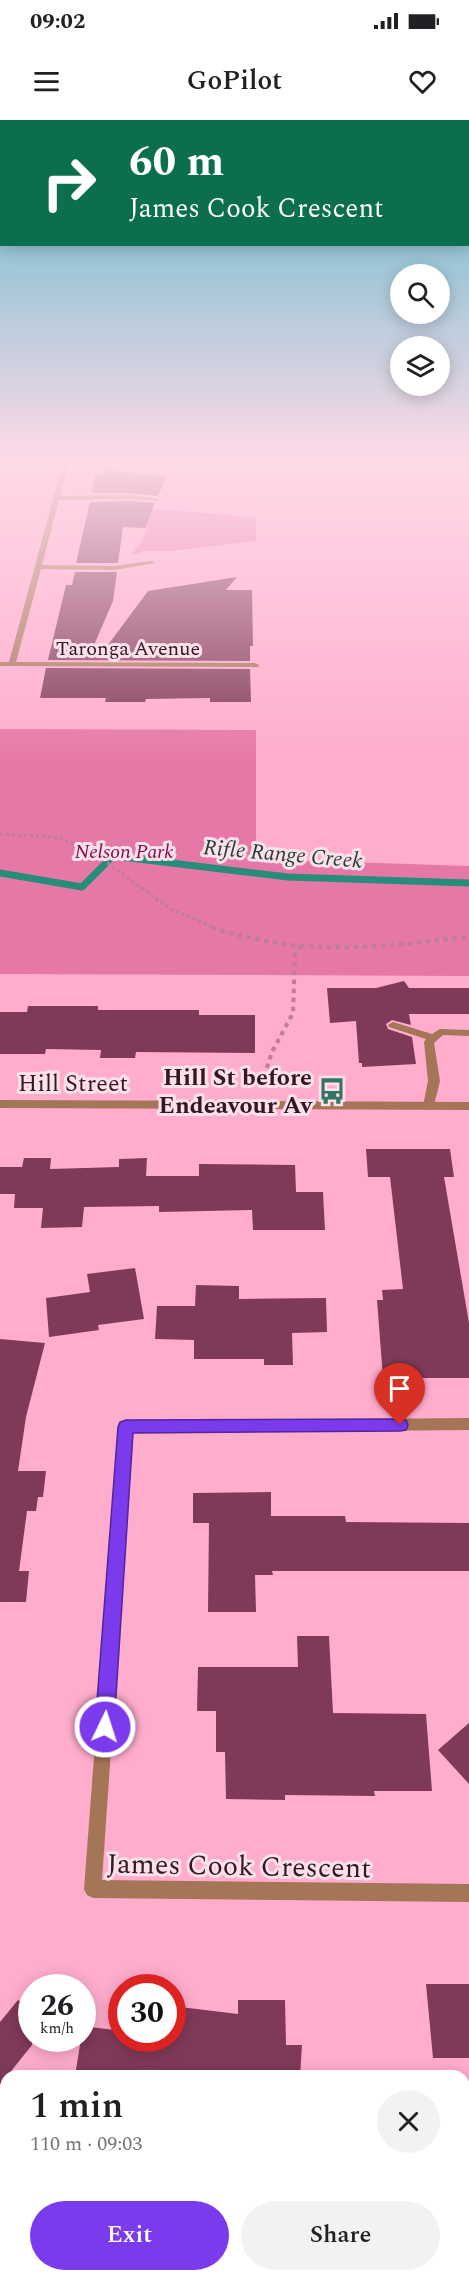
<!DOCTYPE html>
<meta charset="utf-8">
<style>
body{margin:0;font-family:Spectral,serif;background:#f2f2f2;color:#202124;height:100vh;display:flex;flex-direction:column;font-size:22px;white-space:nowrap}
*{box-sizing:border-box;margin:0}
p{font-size:20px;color:#757577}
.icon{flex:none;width:33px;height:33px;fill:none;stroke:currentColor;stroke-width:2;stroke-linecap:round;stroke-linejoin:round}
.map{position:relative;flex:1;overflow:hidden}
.panel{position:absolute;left:0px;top:1950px;width:470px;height:212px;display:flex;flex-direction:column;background:#fff;border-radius:18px 18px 0 0;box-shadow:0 3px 15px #0003}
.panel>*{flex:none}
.banner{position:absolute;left:0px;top:0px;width:470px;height:126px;box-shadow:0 3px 15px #0003;background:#0b6e4f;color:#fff;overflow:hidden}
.buttons{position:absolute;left:390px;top:144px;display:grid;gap:12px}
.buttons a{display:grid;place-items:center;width:60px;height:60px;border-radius:50%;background:#fff;box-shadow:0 3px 15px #0003;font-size:30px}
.speed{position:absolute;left:18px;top:1854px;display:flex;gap:12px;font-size:30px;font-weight:700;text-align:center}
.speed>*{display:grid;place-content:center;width:78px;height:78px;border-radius:50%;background:#fff;box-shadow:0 3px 15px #0003;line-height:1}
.speed small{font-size:15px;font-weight:400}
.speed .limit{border:9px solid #d22;background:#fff;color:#111}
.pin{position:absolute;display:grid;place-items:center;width:51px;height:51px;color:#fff;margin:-62px -26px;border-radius:50% 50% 50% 0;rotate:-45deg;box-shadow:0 0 6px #0007}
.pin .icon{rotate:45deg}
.me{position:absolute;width:66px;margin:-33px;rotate:4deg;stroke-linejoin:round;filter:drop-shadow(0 0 4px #0008)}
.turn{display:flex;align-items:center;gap:21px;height:126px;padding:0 30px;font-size:27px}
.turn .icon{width:78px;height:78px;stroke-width:2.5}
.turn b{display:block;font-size:42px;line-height:51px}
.round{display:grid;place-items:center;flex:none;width:63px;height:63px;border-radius:32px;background:#f2f2f2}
.summary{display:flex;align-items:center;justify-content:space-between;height:102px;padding:0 30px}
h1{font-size:36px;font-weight:600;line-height:45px}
.cta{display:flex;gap:12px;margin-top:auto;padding:12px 30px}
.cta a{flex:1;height:69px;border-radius:36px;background:#7c3aed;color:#fff;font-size:24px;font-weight:600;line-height:69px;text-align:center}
.cta a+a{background:#f2f2f2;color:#202124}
.status{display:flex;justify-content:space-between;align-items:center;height:42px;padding:0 30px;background:#fff;direction:ltr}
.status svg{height:16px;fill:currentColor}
header{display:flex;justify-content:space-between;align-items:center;height:78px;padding:0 30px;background:#fff;font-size:27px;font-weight:600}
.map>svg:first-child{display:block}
.green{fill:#e578a6}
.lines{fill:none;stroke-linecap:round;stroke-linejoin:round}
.stream{stroke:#278d7a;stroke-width:7}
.building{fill:#803a59}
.path-far1{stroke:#bf7d97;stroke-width:3;stroke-dasharray:3 3;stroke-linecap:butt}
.path{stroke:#bf7d97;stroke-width:4;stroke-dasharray:4.5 4.5;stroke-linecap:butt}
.service{fill:#a47556;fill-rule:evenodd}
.minor{fill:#a47556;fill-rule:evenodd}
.route{fill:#7c3aed;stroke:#51269a;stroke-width:1.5}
.labels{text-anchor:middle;stroke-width:6;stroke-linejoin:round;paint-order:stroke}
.far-street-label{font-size:20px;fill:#351723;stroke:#fce1ea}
.far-park-label{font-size:20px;font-style:italic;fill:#7f094b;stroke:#fce1ea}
.far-water-label{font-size:22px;font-style:italic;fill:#224038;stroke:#fce1ea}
.poi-label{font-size:24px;font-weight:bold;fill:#351723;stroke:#fce1ea;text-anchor:end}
.street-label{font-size:24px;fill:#351723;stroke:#fce1ea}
.near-street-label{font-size:28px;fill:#351723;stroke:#fce1ea}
</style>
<div class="status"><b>09:02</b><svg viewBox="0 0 49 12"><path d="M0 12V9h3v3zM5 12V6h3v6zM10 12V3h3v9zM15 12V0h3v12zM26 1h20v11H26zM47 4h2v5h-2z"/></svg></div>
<header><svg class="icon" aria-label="menu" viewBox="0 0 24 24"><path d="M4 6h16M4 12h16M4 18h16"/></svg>GoPilot<svg class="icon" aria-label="heart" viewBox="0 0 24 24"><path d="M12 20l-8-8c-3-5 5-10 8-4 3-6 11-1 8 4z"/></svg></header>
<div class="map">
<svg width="469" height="2161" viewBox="0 0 469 2161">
<rect width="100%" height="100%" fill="#ffaccd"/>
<!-- green -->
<path class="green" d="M139,385l10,4 26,1 81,8v23l-86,10h-26l-12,4c15,-21 19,-25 7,-50z
M0,609l256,1v129l213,7v110l-469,-2z"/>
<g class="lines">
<!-- stream -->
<path class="stream" d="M0,753l82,14 31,-31 175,21 181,6"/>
</g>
<!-- building -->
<path class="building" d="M104,350l63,6 -9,20 -29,-3h-37l3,-19h8z
M129,381l26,2 -10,25 -22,-1 -5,36h-42l14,-61z
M75,452h42l-4,29 -22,51 8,5 49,-66 89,-14 -11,13h26l1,56h-3v15l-202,-1 18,-75h6z
M46,548l204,1 1,33h-41v-4l-64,1 -1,3h-40l1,-4h-66z
M404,861l5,7h60v26h-60l2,11 -19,-5 -6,4 2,5 24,8 4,27 -54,3v-4h-3l-3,-42 -26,2 -3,-35h49z
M28,886h70v4h101v5h56v38l-119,-1 -1,6h-35l1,-8 -55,-1 -1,5h-45v-42h27z
M366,1029h84l4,28h-10l25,146v55h-86l-6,-78h6l-1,-10 21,-1 -13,-112h-22z
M24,1038h27l-1,11 69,-2v-8l28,-1 -1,18h53v-12l96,1 1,27h27l2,38h-72l-1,-20 -93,2v-6l-75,1 -2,20 -41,1 2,-20h-29l1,-14h-15v-27h22z
M135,1148l9,51 -46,6 1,5 -50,7 -3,-39 44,-6 -3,-18z
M196,1165l43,1v13l87,-1 1,34 -35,1 1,32h-29v-6h-70v-19l-39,-1 2,-33h38z
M0,1219l45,4 -19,74 -8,54h28l-3,26h-5l-2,14h-9l-8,60h10l-3,31h-26z
M271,1372v24h74l1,6 123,1v48h-197l1,4h-18l1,37h-48l1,-89h-16v-30z
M297,1516h32l4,77 93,1 6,77h-58l1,5 -90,-1v5l-59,-1 -1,-47h-9v-41h-19l1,-44h100z
M469,1603v61l-31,-34z
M426,1864h43v74h-36z
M18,1880l14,12v33l-32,40v-63z
M238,1880h47l1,45h16l-2,31h-225l8,-50 39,5v7h50v-32l66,8z"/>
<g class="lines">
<!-- path-far1 -->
<path class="path-far1" d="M0,714l53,3 25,8 16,8 75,55 46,20"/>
<!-- path -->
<path class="path" d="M212,807c13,6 26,8 40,11 72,17 144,7 217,-1
M261,965l11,-33 21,-39 2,-58 6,-9"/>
<!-- service -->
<path class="service" d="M393,902l39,12 8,-5 29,1v6l-26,-1 -9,8 6,38 -7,28 -4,1 -6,-4 5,-25 -4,-39 2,-3 -37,-12 -1,-2z"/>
<!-- minor -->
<path class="minor" d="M64,339h6l-10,37 69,-1 31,4 -3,2 -28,-2 -70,1 -17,65 72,1 38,-5 3,2 -41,7 -73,-1 -25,93 239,1 4,2 -1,2 -258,-1v-4h9z
M0,980l469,2v8l-469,-2z
M469,1298v12l-336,3 -31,447 367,4v18l-376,-4 -6,-3 -3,-6 35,-462 2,-4 5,-2z"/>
</g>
<!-- sky -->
<linearGradient id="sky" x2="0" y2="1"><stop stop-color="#58b8cb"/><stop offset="0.53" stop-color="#ffdae8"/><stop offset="1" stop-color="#ffdae8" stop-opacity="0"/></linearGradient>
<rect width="469" height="642" fill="url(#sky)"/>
<!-- route -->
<path class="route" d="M400,1299l6,1 2,5 -2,5 -6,1 -267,2 -19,294 -3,7 -6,2 -7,-2 -3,-7 23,-300 2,-5 6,-2z"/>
<!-- icons -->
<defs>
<symbol id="bus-bare" viewBox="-9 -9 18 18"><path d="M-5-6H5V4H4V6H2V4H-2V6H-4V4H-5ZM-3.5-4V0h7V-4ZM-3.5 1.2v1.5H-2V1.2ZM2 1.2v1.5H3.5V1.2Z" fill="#337464" stroke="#fce1ea" stroke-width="2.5" paint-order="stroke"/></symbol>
</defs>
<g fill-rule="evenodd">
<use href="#bus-bare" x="313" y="952" width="38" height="38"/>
</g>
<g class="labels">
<!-- far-street labels -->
<g class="far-street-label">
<text x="128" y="535">Taronga Avenue</text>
</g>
<!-- far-park labels -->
<g class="far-park-label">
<text x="124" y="738">Nelson Park</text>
</g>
<!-- far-water labels -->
<g class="far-water-label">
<text transform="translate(283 733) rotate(5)" y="8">Rifle Range Creek</text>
</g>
<!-- poi labels -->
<g class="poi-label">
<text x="312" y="965">Hill St before<tspan x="312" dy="28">Endeavour Av</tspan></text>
</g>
<!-- street labels -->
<g class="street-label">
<text x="73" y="971">Hill Street</text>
</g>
<!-- near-street labels -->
<g class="near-street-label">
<text transform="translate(239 1745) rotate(1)" y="10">James Cook Crescent</text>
</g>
</g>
</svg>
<div class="buttons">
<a><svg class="icon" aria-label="search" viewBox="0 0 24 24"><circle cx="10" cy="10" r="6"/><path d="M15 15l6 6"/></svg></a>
<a><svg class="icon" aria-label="layers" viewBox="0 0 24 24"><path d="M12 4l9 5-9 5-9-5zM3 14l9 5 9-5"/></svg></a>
</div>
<div class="speed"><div>26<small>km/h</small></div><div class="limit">30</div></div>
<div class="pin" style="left:400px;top:1305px;background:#d93025"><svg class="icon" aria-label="arrive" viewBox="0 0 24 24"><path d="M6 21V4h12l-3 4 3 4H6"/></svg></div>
<svg class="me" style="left:105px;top:1607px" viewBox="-20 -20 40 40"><circle r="17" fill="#7c3aed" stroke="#fff" stroke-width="3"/><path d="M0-11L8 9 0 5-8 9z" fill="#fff"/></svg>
<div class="banner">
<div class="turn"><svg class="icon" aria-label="right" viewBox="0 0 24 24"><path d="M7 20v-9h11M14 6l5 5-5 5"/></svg><div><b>60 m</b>James Cook Crescent</div></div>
</div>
<section class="panel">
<div class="summary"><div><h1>1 min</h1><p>110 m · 09:03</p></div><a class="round"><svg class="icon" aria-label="close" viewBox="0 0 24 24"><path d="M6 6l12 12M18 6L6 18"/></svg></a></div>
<div class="cta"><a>Exit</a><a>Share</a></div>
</section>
</div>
